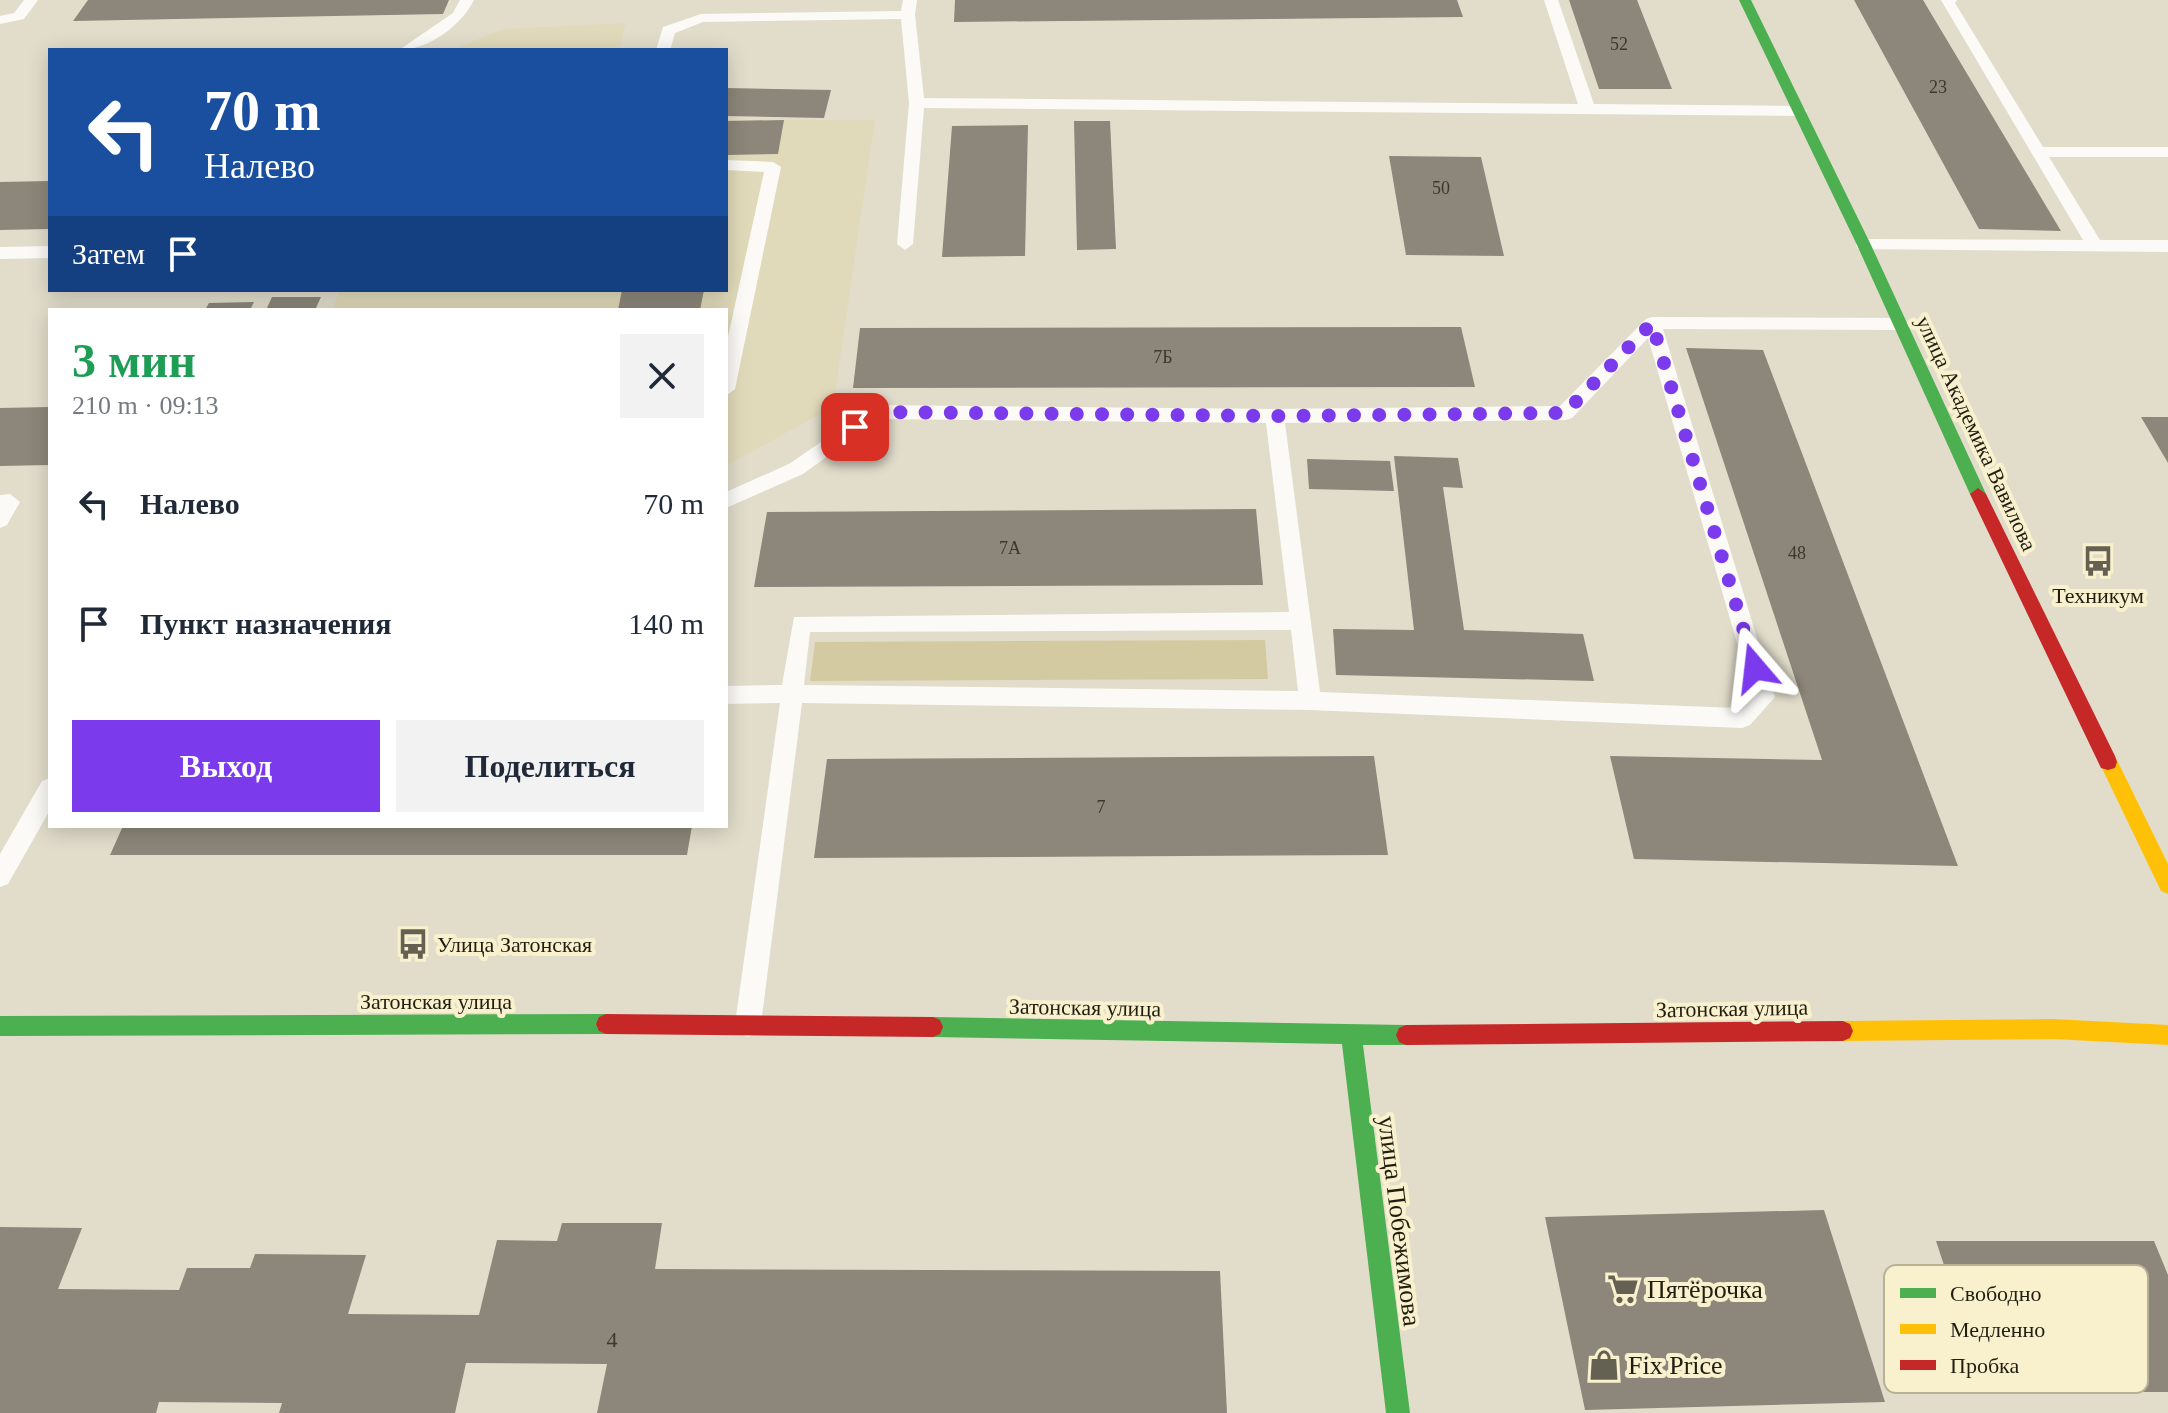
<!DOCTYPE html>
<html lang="ru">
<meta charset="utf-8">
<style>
body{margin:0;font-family:"Times New Roman",serif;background:#f2f2f3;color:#1f2937;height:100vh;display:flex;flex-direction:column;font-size:30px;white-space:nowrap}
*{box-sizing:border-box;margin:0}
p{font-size:26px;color:#747a83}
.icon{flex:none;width:44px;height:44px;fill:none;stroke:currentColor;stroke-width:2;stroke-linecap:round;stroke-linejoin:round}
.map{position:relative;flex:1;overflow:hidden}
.side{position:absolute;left:48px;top:308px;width:680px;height:520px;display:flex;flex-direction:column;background:#fff;border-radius:0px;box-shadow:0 4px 20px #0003}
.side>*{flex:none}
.guide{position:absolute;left:48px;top:48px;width:680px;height:244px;border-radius:0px;box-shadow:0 4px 20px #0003;background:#1a4fa0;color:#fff;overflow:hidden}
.pin{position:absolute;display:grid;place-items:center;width:68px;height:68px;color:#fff;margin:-34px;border-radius:16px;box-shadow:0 4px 12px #0006}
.me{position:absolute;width:88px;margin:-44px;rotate:343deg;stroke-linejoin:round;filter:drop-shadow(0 0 6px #0008)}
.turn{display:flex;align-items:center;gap:28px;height:168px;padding:0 24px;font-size:36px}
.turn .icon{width:104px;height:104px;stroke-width:2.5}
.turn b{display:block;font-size:56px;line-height:68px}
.then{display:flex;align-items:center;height:76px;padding:0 24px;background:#0003;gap:16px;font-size:30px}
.round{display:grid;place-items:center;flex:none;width:84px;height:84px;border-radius:0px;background:#f2f2f3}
.summary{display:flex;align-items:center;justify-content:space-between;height:136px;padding:0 24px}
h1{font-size:48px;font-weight:700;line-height:60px;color:#1e9e55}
.cta{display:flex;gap:16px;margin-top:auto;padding:16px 24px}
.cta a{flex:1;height:92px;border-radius:0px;background:#7c3aed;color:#fff;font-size:32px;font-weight:700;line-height:92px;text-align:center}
.cta a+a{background:#f2f2f3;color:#1f2937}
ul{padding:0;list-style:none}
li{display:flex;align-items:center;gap:24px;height:120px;padding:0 24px}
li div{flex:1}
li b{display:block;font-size:30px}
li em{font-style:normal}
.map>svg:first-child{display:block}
.built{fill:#e1daba}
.green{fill:#d4caa1}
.building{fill:#8d867a}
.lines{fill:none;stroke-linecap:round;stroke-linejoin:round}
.lane{fill:#fbfaf7;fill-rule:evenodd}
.fast{fill:#4caf50;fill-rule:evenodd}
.slow{fill:#ffc107;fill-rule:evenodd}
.jam{fill:#c62828;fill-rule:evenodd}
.route{stroke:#7c3aed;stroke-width:14;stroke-dasharray:0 25.2}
.labels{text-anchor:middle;stroke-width:8;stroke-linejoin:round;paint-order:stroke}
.number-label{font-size:18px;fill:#3c382b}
.street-label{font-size:22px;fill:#211e11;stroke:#f9f1ce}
.poi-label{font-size:22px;fill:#211e11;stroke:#f9f1ce}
.near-number-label{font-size:22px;fill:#3c382b}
.near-street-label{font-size:26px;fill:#211e11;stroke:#f9f1ce}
.near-poi-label{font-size:26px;fill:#211e11;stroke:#f9f1ce;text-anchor:start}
.key{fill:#f9f1ce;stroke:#b8b295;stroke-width:2}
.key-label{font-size:22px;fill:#211e11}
</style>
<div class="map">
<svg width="2168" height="1413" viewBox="0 0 2168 1413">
<rect width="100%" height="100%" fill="#e2ddcb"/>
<!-- built -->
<path class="built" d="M626,23l-7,27h-169l54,-21z
M726,120h149l-42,287 -107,59v-156h-394l8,-20h386z"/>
<!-- green -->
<path class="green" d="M1265,640l3,39 -458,2 5,-39z"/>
<!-- building -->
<path class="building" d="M88,0h361l-6,14 -370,7z
M955,0h502l6,17 -509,5z
M1569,0h68l35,89h-73z
M1854,0h69l138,231 -82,-2z
M726,88l105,2 -7,28 -98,-2z
M784,120l-6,34 -52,1v-34z
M1074,121h36l6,128 -39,1z
M1028,125l-3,131 -83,1 10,-131z
M1389,156l92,1 23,99 -98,-1z
M50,181v48l-50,1v-48z
M622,290h82l-4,20h-82z
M272,297h49l-6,13h-49z
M254,302l-4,8h-45l4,-7z
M1461,327l14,60 -622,1 7,-60z
M1686,348l77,2 195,516 -324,-7 -24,-103 212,4z
M50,407v58l-50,1v-58z
M2141,417h27v46z
M1394,456l64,2 5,30 -20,-1 21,143 119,4 11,47 -258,-6 -3,-46 81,1z
M1307,459l83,2 4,30 -85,-2z
M1256,509l7,76 -509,2 13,-75z
M1374,756l14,99 -574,3 13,-99z
M123,826h569l-5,29h-577z
M1824,1210l61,192 -300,8 -40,-193z
M562,1223h100l-7,46 565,2 7,142h-630l10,-49 -141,-1 -11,50h-176l3,-10 -123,-1 -3,11h-156v-186l82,1 -24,61 121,1 8,-22h63l5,-14 111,1 -18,59 131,1 18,-75 60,1z
M1936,1241h218l14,34v117h-182z"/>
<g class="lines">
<!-- lane -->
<path class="lane" d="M24,0h14l-14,19 -24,5v-8l14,-3z
M460,0h14c-13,26 -46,50 -75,50l54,-37z
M903,0h14l-2,15 9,83 654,6 -34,-104h14l36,104 205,2 8,5 -8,5 -875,-8 -11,136 -8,6 -8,-6 12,-141 -8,-84 -198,3 -28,11 -5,17h-14l7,-23 38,-13 200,-3z
M1941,0h16l-2,3 88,144h125v10h-119l51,83h68v12l-310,-3 -2,-4 8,-6 219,1z
M726,160l47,2 8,5 -46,222 -9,7v-50l38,-174 -38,-2z
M50,246v12l-50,1v-12z
M1652,317l249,1 9,6 -9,6 -238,-1 112,368 -25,28 -8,3 -432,-18 -508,-7 -41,321 -4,9 -9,4 -9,-4 -4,-9 45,-321 -54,1v-18l56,-1 12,-68 495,-5 -23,-189 -387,-4 -76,55 -77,34v-16l63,-28 86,-59 400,4 285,-3 86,-87zM1648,338l104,356 -15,14 -417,-16 -35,-269 280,-3 7,-2zM1291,630l7,61 -494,-6 6,-53z
M10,494l10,8 -13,23 -7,3v-33z
M50,778v32l-42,74 -8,3v-33l42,-73z"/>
<!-- fast -->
<path class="fast" d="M1739,0h12l120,245 115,249 -2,4 -6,2 -8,-6 -113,-249z
M606,1014l7,3 3,7 -3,7 -7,3 -606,2v-20z
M933,1017l473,8 7,3 3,7 -3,7 -7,3h-43l47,368h-24l-44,-369 -409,-7 -7,-3 -3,-7 3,-7z"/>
<!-- slow -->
<path class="slow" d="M2108,754l7,2 53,108v30l-7,-3 -62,-129 2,-6z
M2053,1019l115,6v20l-115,-6 -210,2 -7,-3 -3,-7 3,-7 7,-3z"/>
<!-- jam -->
<path class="jam" d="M1978,488l8,6 129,262 2,6 -2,6 -7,2 -7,-2 -131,-274z
M606,1014l327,3 7,3 3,7 -3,7 -7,3 -327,-3 -7,-3 -3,-7 3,-7z
M1843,1021l7,3 3,7 -3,7 -7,3 -437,4 -7,-3 -3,-7 3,-7 7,-3z"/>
</g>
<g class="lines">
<!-- route -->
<path class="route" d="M855,427l20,-15 400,4 290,-3 87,-90 103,345"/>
</g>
<!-- icons -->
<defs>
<symbol id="bus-bare" viewBox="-9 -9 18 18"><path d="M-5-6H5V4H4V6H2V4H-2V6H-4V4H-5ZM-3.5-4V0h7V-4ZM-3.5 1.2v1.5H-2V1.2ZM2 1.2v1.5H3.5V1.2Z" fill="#656152" stroke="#f9f1ce" stroke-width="2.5" paint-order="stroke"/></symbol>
<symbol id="supermarket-bare" viewBox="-9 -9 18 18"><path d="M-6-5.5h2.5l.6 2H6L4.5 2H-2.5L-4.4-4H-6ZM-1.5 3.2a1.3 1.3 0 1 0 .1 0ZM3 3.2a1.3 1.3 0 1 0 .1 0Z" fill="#656152" stroke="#f9f1ce" stroke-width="2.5" paint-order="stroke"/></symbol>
<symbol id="shop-bare" viewBox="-9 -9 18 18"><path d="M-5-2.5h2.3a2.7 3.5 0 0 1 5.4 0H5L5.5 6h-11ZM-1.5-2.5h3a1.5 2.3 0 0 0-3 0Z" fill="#656152" stroke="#f9f1ce" stroke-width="2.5" paint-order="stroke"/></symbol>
</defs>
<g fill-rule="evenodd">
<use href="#bus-bare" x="2076" y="539" width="44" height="44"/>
<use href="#bus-bare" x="391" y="922" width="44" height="44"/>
<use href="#supermarket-bare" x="1601" y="1267" width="44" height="44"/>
<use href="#shop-bare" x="1582" y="1343" width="44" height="44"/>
</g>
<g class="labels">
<!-- number labels -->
<g class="number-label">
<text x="1619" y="50">52</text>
<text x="1938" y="93">23</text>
<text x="1441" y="194">50</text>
<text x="1163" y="363">7Б</text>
<text x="1010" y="554">7А</text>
<text x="1797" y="559">48</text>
<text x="1101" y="813">7</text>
</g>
<!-- street labels -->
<g class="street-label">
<text transform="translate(1977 433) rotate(65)" y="8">улица Академика Вавилова</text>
<text x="436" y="1009">Затонская улица</text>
<text transform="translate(1085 1007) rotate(1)" y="8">Затонская улица</text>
<text transform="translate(1732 1008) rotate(-1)" y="8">Затонская улица</text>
</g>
<!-- poi labels -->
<g class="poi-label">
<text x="2098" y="603">Техникум</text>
<text x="437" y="952" text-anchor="start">Улица Затонская</text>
</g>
<!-- near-number labels -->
<g class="near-number-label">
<text x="612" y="1347">4</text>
</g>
<!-- near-street labels -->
<g class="near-street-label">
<text transform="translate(1400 1221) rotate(83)" y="9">улица Побежимова</text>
</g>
<!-- near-poi labels -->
<g class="near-poi-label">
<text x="1647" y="1298">Пятёрочка</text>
<text x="1628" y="1374">Fix Price</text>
</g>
</g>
<!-- legend -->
<rect x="1884" y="1265" width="264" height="128" rx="12" class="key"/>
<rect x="1900" y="1288" width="36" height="10" fill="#4caf50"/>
<rect x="1900" y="1324" width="36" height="10" fill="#ffc107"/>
<rect x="1900" y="1360" width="36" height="10" fill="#c62828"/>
<g class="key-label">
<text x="1950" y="1301">Свободно</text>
<text x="1950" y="1337">Медленно</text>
<text x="1950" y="1373">Пробка</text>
</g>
</svg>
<div class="pin" style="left:855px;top:427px;background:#d93025"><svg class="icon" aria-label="arrive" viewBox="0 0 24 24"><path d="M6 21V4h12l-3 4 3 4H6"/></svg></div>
<svg class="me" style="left:1755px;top:668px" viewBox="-20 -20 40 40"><path d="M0-17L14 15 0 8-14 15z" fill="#7c3aed" stroke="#fff" stroke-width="4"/></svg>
<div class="guide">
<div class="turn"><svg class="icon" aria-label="left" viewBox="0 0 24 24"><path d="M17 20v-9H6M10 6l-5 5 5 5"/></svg><div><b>70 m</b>Налево</div></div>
<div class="then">Затем<svg class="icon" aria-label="arrive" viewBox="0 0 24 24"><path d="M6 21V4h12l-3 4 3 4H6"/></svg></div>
</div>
<section class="side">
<div class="summary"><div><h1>3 мин</h1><p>210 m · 09:13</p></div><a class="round"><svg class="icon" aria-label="close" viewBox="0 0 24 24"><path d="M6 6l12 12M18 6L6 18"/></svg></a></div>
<ul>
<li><svg class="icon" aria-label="left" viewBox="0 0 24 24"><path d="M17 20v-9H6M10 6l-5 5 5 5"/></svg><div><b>Налево</b></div><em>70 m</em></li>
<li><svg class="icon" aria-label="arrive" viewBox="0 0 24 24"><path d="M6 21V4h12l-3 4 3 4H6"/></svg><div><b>Пункт назначения</b></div><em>140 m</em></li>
</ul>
<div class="cta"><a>Выход</a><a>Поделиться</a></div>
</section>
</div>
